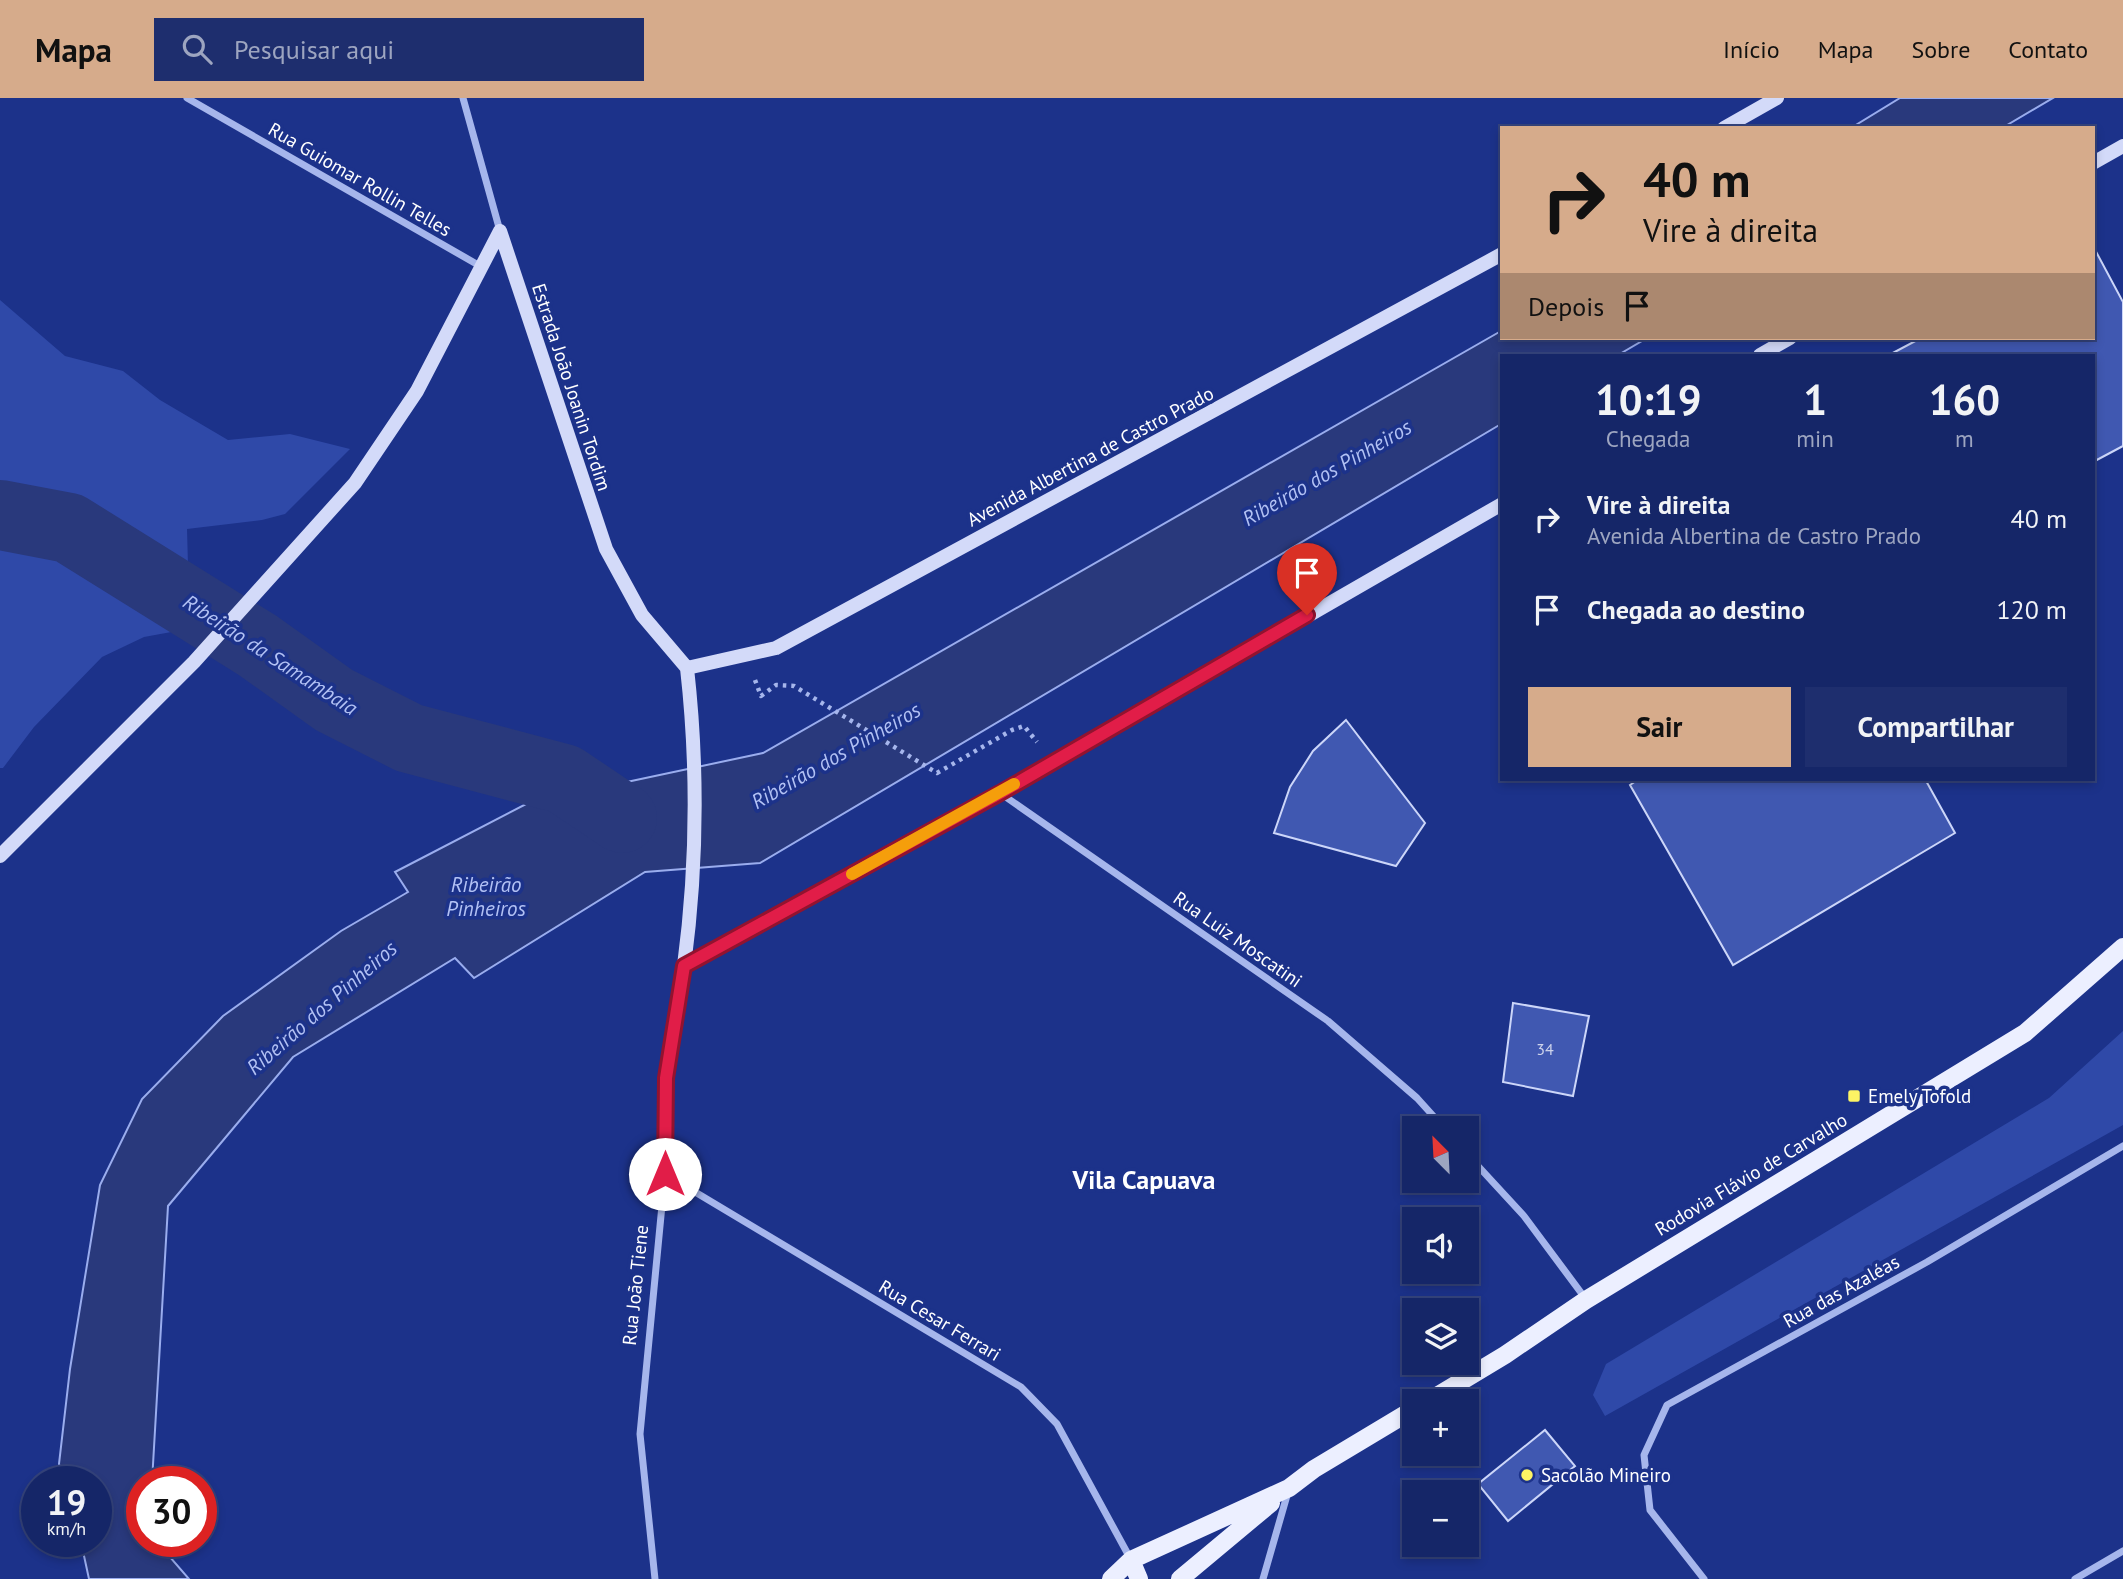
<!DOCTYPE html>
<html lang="pt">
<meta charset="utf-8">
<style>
body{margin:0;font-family:"PT Sans",sans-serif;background:#1e2e6e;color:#f1f3f6;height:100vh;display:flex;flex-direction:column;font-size:26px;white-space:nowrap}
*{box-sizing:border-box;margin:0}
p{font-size:23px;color:#9da5c0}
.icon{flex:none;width:38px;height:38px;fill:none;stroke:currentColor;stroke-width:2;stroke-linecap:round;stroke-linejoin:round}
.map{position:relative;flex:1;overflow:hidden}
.side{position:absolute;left:1500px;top:256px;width:595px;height:427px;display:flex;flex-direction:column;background:#152668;border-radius:0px;box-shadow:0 4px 10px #0003,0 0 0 2px #34437c}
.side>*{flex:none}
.banner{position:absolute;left:1500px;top:28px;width:595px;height:214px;border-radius:0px;box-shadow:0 4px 10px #0003,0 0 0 2px #34437c;background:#d6ab8b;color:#111;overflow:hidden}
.needle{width:46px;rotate:336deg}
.tools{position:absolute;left:1402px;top:1018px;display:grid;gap:14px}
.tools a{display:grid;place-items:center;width:77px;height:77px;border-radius:0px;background:#152668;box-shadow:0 4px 10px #0003,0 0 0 2px #34437c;font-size:35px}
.speed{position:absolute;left:21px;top:1368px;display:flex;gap:14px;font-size:35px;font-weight:700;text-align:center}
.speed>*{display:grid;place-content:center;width:91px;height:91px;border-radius:50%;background:#152668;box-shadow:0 4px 10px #0003,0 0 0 2px #34437c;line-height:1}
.speed small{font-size:18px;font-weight:400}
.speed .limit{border:10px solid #d22;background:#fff;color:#111}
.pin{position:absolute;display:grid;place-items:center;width:60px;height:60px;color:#fff;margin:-72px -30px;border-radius:50% 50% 50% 0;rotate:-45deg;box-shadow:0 0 7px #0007}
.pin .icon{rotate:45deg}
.me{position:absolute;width:77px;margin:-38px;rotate:0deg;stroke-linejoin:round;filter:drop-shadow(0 0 5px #0008)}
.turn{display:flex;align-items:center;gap:24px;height:147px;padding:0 28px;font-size:32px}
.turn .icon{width:91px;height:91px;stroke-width:2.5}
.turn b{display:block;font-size:49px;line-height:60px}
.then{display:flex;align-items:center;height:66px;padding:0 28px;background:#0003;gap:14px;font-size:26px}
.eta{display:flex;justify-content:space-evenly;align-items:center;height:119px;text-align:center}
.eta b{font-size:42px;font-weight:700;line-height:49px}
.primary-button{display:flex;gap:14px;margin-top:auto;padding:14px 28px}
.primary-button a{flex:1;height:80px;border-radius:0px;background:#d6ab8b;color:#111;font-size:28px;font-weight:700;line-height:80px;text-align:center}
.primary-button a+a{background:#1e2e6e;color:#f1f3f6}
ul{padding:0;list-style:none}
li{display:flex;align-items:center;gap:21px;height:91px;padding:0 28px}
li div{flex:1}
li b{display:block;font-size:26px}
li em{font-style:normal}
header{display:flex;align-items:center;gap:42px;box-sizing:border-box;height:98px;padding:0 35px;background:#d6ab8b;color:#111}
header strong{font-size:33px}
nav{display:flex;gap:38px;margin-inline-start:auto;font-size:24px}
.search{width:490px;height:63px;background:#1e2e6e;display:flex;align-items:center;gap:18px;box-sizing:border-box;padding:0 24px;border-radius:0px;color:#9da5c0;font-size:26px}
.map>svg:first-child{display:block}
.green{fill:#2f49a8}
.water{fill:#29397c;stroke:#9aadee;stroke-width:2}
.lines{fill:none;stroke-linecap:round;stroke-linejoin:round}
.river{stroke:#29397c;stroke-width:70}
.building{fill:#4058b1;stroke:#ccd6f9;stroke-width:2}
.path{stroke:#a6b6ec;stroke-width:4.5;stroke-dasharray:3.5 5;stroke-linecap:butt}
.street{stroke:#a6b6ec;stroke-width:7}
.secondary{stroke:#d3daf9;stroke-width:14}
.primary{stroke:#ecefff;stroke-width:18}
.route-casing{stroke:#92132f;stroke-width:18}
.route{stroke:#e11d48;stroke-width:12}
.slow{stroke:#f59e0b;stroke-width:12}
.poi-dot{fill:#fdf464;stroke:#1c328a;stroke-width:2.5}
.labels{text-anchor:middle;stroke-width:7;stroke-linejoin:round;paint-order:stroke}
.number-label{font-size:16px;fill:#cfd5ec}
.street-label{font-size:19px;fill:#fff;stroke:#1c328a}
.poi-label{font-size:19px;fill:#fff;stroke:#1c328a;text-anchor:start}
.water-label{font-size:21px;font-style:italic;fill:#b2c1f4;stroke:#1c328a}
.district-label{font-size:26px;font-weight:bold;fill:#fff;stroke:#1c328a}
</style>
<header>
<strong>Mapa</strong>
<div class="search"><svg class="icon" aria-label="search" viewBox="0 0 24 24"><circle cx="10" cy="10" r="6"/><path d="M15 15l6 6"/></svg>Pesquisar aqui</div>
<nav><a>Início</a><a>Mapa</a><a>Sobre</a><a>Contato</a></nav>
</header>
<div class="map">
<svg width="2123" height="1481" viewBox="0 0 2123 1481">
<rect width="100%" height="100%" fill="#1c328a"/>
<!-- green -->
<path class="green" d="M0,202l65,56 58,15 37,29 68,40 62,-6 60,15 -65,65 -23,6 -75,9 1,36 27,59 -71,13 -42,20 -68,70 -31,41h-3z
M2123,933v94l-518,291 -12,-21 13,-31 443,-266z"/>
<!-- water -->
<path class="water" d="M1900,0h153l-51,30h-151z
M1501,233l1,7h145l-29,17h-116l-1,69 -741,439 -115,9 -171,106 -19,-20 -162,99 -125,149 -16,276h-10v60h15l32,37h-100l-8,-37h15v-60h-32l-5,-18 11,-95 30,-184 42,-86 81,-83 118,-85 67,-39 -13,-20 133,-69 235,-50z"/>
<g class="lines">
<!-- river -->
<path class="river" d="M0,417l69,13 188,117 77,55 75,38 155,41 58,39"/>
</g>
<!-- building -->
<path class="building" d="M2093,148l30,56v144l-30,16v-107h-204l32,-17h172z
M1346,622l79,103 -29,43 -122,-33 16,-46 23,-36z
M1639,681h286l30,54 -222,132 -103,-180z
M1513,905l76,13 -16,80 -70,-14z
M1545,1332l30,36 -67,55 -30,-37z"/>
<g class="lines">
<!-- path -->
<path class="path" d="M755,582l6,16 15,-11 18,1 143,87 75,-43 12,-4 13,16"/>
<!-- street -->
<path class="street" d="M187,0l293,168
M463,0l37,133
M1000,695l328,228 89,77 28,31
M1466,1055l58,63 61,82
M665,1076l356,213 36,37 73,134
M655,1481l-15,-145 25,-260 1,-96 18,-112
M1263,1481l25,-87
M1704,1481l-54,-69 -6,-55 23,-50 260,-143 196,-116
M2075,1481l48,-28"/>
<!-- secondary -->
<path class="secondary" d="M1724,30l53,-30
M2093,65l30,-17
M500,133l106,318 36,66 45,53
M1760,257l30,-17
M687,570l89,-20 726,-394
M0,758l194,-194 161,-179 62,-92 83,-160
M684,868l316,-173 502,-289
M684,868c13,-98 14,-200 3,-298"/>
<!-- primary -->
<path class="primary" d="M1427,1304l78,-47 81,-55 439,-267 98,-86
M1131,1462l8,19
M1111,1481l20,-19 158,-72 25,-19 100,-60
M1180,1481l91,-76"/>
</g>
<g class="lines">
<defs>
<path id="route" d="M665,1076l1,-96 18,-112 316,-173 307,-178"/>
</defs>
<!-- route casing -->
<use href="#route" class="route-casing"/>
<!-- route -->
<use href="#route" class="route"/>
<!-- slow -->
<path class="slow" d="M852,776l162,-90"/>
</g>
<!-- markers -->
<g class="poi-dot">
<rect x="1847" y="991" width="14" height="14" rx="3.5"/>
<circle cx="1527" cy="1377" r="7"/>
</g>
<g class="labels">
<!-- number labels -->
<g class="number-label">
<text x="1545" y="957">34</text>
</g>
<!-- street labels -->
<g class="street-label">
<text transform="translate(360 81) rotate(30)" y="7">Rua Guiomar Rollin Telles</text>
<text transform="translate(572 289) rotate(72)" y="7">Estrada João Joanin Tordim</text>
<text transform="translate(1090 358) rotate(-28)" y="7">Avenida Albertina de Castro Prado</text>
<text transform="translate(1238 841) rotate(35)" y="7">Rua Luiz Moscatini</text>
<text transform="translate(1751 1076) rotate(-31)" y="7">Rodovia Flávio de Carvalho</text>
<text transform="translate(635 1187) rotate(-84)" y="7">Rua João Tiene</text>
<text transform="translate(1841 1193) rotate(-29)" y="7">Rua das Azaléas</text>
<text transform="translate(940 1222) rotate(31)" y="7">Rua Cesar Ferrari</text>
</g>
<!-- poi labels -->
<g class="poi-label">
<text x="1868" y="1005">Emely Tofold</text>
<text x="1541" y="1384">Sacolão Mineiro</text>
</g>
<!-- water labels -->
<g class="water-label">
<text transform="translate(1327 375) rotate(-30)" y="7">Ribeirão dos Pinheiros</text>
<text transform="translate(270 557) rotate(33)" y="7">Ribeirão da Samambaia</text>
<text transform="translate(836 658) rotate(-30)" y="7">Ribeirão dos Pinheiros</text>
<text x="486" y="794">Ribeirão<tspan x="486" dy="24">Pinheiros</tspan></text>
<text transform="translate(322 910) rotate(-41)" y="7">Ribeirão dos Pinheiros</text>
</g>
<!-- district labels -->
<g class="district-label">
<text x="1144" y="1091">Vila Capuava</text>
</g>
</g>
</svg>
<div class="tools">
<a><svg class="needle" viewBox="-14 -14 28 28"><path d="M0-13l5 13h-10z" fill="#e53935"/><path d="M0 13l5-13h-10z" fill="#9da5c0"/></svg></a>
<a><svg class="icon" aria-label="sound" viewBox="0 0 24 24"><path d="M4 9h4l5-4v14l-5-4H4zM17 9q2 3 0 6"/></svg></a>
<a><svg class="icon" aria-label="layers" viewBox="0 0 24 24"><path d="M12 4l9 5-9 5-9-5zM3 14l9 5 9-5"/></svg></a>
<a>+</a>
<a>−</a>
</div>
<div class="speed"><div>19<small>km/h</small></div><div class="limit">30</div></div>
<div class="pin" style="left:1307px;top:517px;background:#d93025"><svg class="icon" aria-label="arrive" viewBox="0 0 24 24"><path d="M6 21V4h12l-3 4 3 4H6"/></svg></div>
<svg class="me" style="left:665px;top:1076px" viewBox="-20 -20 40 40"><circle r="19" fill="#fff"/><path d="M0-13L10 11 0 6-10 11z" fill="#e11d48"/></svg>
<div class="banner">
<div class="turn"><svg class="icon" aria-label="right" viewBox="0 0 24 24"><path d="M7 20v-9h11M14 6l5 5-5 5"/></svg><div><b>40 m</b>Vire à direita</div></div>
<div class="then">Depois<svg class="icon" aria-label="arrive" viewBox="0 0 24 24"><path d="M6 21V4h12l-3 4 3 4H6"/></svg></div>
</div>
<section class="side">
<div class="eta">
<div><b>10:19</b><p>Chegada</p></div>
<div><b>1</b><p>min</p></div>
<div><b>160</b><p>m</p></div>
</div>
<ul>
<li><svg class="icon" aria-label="right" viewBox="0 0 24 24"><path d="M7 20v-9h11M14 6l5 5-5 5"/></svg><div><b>Vire à direita</b><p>Avenida Albertina de Castro Prado</p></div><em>40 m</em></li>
<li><svg class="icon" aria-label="arrive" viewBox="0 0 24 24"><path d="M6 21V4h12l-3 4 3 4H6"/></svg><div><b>Chegada ao destino</b></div><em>120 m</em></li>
</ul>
<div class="primary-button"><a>Sair</a><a>Compartilhar</a></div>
</section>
</div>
